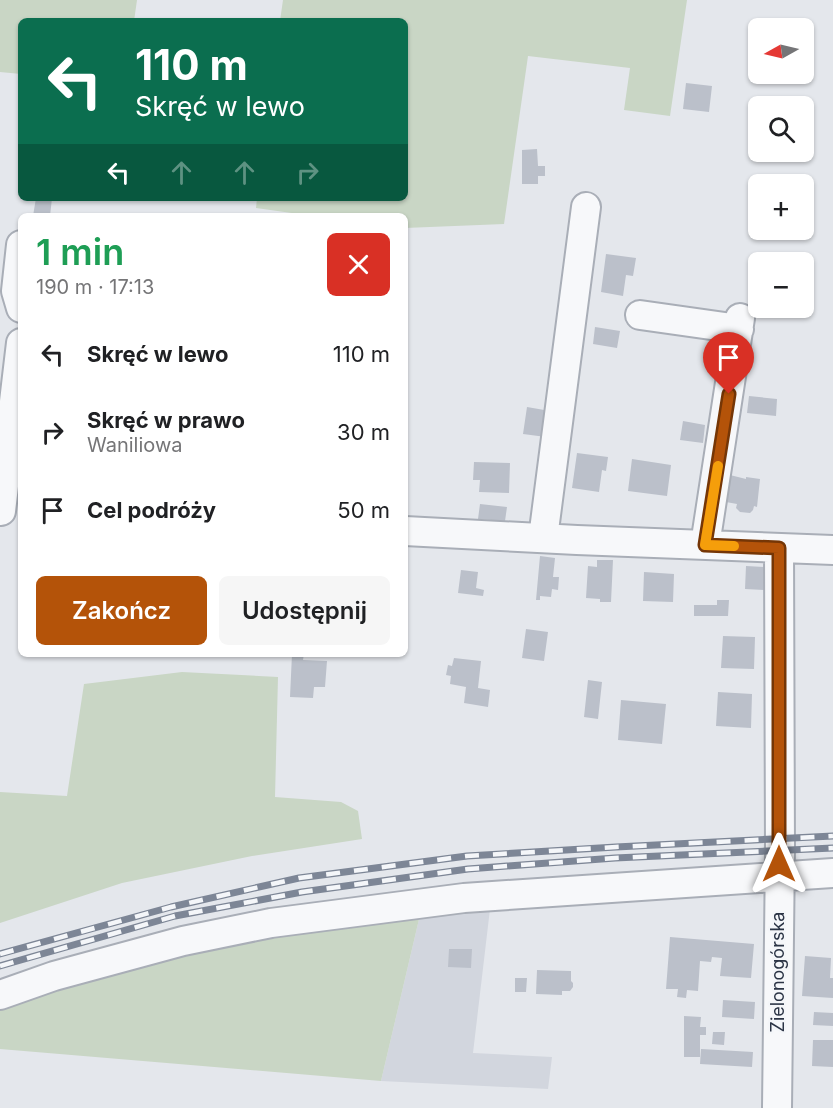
<!DOCTYPE html>
<html lang="pl">
<meta charset="utf-8">
<style>
body{margin:0;font-family:Inter,sans-serif;background:#f6f6f6;color:#202124;height:100vh;display:flex;flex-direction:column;font-size:22px;white-space:nowrap}
*{box-sizing:border-box;margin:0}
p{font-size:20px;color:#757577}
.icon{flex:none;width:33px;height:33px;fill:none;stroke:currentColor;stroke-width:2;stroke-linecap:round;stroke-linejoin:round}
.map{position:relative;flex:1;overflow:hidden}
.panel{position:absolute;left:18px;top:213px;width:390px;height:444px;display:flex;flex-direction:column;background:#fff;border-radius:9px;box-shadow:0 2px 4px #0004}
.panel>*{flex:none}
.banner{position:absolute;left:18px;top:18px;width:390px;height:183px;border-radius:9px;box-shadow:0 2px 4px #0004;background:#0b6e4f;color:#fff;overflow:hidden}
.needle{width:39px;rotate:262deg}
.buttons{position:absolute;left:748px;top:18px;display:grid;gap:12px}
.buttons a{display:grid;place-items:center;width:66px;height:66px;border-radius:9px;background:#fff;box-shadow:0 2px 4px #0004;font-size:30px}
.pin{position:absolute;display:grid;place-items:center;width:51px;height:51px;color:#fff;margin:-62px -26px;border-radius:50% 50% 50% 0;rotate:-45deg;box-shadow:0 0 6px #0007}
.pin .icon{rotate:45deg}
.me{position:absolute;width:66px;margin:-33px;rotate:0deg;stroke-linejoin:round;filter:drop-shadow(0 0 4px #0008)}
.turn{display:flex;align-items:center;gap:21px;height:126px;padding:0 18px;font-size:27px}
.turn .icon{width:78px;height:78px;stroke-width:2.5}
.turn b{display:block;font-size:42px;line-height:51px}
.lanes{display:flex;align-items:center;height:57px;padding:0 18px;background:#0003;justify-content:center;gap:30px;direction:ltr}
.lanes .off{opacity:.35}
.round{display:grid;place-items:center;flex:none;width:63px;height:63px;border-radius:9px;background:#f6f6f6}
.headline{display:flex;align-items:center;justify-content:space-between;height:102px;padding:0 18px}
h1{font-size:36px;font-weight:600;line-height:45px;color:#1e9e55}
.action{display:flex;gap:12px;margin-top:auto;padding:12px 18px}
.action a{flex:1;height:69px;border-radius:9px;background:#b45309;color:#fff;font-size:24px;font-weight:600;line-height:69px;text-align:center}
.action a+a{background:#f6f6f6;color:#202124}
ul{padding:0;list-style:none}
li{display:flex;align-items:center;gap:18px;height:78px;padding:0 18px}
li div{flex:1}
li b{display:block;font-size:22px}
li em{font-style:normal}
.map>svg:first-child{display:block}
.built{fill:#d2d6de}
.green{fill:#c9d6c5}
.building{fill:#bbc0ca}
.lines{fill:none;stroke-linecap:round;stroke-linejoin:round}
.minor-casing{stroke:#a9aeb7;stroke-width:32}
.minor{stroke:#f7f8fa;stroke-width:28}
.rail-casing{stroke:#7d8696;stroke-width:7}
.rail{stroke:#f4f6f9;stroke-width:4.5;stroke-dasharray:14;stroke-linecap:butt}
.route-casing{stroke:#753606;stroke-width:15}
.route{stroke:#b45309;stroke-width:10}
.slow{stroke:#f59e0b;stroke-width:10}
.labels{text-anchor:middle;stroke-width:4.5;stroke-linejoin:round;paint-order:stroke}
.street-label{font-size:18px;fill:#2b3445;stroke:#f4f6f9}
</style>
<div class="map">
<svg width="833" height="1108" viewBox="0 0 833 1108">
<rect width="100%" height="100%" fill="#e4e7ec"/>
<!-- built -->
<path class="built" d="M490,909l-17,144 79,4 -4,32 -167,-8 39,-166z"/>
<!-- green -->
<path class="green" d="M0,0h137l-3,21h-113v53l-21,-2z
M283,0h404l-17,116 -46,-6 6,-42 -102,-12 -24,168 -99,4v-12h-92l-57,-8 1,-10h148v-177h-125z
M182,672l96,5 -3,120 66,5 17,9 4,28 -110,17 -130,27 -122,40v-131l67,4 17,-112z
M420,915l-39,166 -381,-32v-45l147,-49z"/>
<!-- building -->
<path class="building" d="M686,83l26,3 -3,26 -26,-3z
M537,149l1,17h7v10h-7v8h-16v-34z
M36,198h16l-2,18h-17z
M606,254l30,4 -3,18 -7,-1 -3,21 -22,-4z
M595,327l25,4 -3,17 -24,-4z
M749,396l28,3 -1,17 -29,-3z
M527,407l23,4 -4,26 -23,-3z
M683,421l22,4 -2,18 -23,-3z
M577,453l31,4 -2,14 -4,-1 -3,22 -27,-4z
M632,459l39,6 -4,31 -39,-5z
M474,462l36,1 -1,30 -30,-1 1,-12h-7z
M730,475l16,4v-2l14,2 -3,28 -3,-1 -1,4 -3,3 -10,-1 -4,-4 1,-4 -11,-2z
M480,504l27,3 -2,14 -27,-2z
M540,556l15,2 -2,19h6l-1,13 -6,-1 -1,8 -11,-1v4h-4z
M597,560h16l-2,42h-11v-3l-14,-1 2,-32 9,1z
M746,566l19,1 -1,23 -19,-1z
M461,570l17,2 -2,16 8,2 -1,6 -25,-3z
M644,572l30,2 -1,28 -30,-1z
M717,600h12l-1,16h-34v-11h23z
M526,629l22,3 -4,29 -22,-3z
M723,636l32,1 -1,32 -33,-1z
M292,654h12l-1,6 24,1 -2,26h-11l-1,11 -23,-1z
M454,658l27,3 -3,27 12,2 -2,17 -24,-4 2,-16 -16,-3 1,-8 -5,-1 2,-10 4,1z
M588,680l14,2 -4,37 -14,-2z
M718,692l34,2 -1,34 -35,-2z
M621,700l45,4 -4,40 -44,-4z
M670,937l84,7 -3,34 -31,-2 2,-18 -10,-1 -1,5 -11,-1 -2,30 -11,-1 -1,8 -9,-1 1,-8h-12z
M449,949h23l-1,19 -23,-1z
M805,956l26,2 -1,20h3v20l-31,-2z
M537,970l34,1v10l2,2v4l-3,4h-8v4l-26,-1z
M515,978h12l-1,14h-11z
M723,1000l32,2 -1,17 -32,-2z
M814,1012l19,1v13l-20,-1z
M684,1016l17,1 -1,10h6v8h-6v22h-16z
M713,1032h12l-1,13 -12,-1z
M813,1040h20v27l-21,-1z
M701,1049l52,3 -1,15 -52,-3z"/>
<g class="lines">
<defs>
<path id="minor" d="M21,245l-5,46 5,17
M640,315l99,14
M1,511l20,-168
M405,531l172,9 256,10
M543,538l43,-331
M705,545l35,-227
M0,995l54,-19 129,-35 88,-18 193,-25 369,-25
M777,1108l3,-257 -1,-303"/>
</defs>
<!-- minor casing -->
<use href="#minor" class="minor-casing"/>
<!-- minor -->
<use href="#minor" class="minor"/>
<defs>
<path id="rail" d="M0,954l171,-47 128,-29 168,-22 149,-9 217,-11
M0,966l175,-50 127,-24 166,-23 147,-11 218,-10"/>
</defs>
<!-- rail casing -->
<use href="#rail" class="rail-casing"/>
<!-- rail -->
<use href="#rail" class="rail"/>
</g>
<g class="lines">
<defs>
<path id="route" d="M729,394l-24,151 74,3v316"/>
</defs>
<!-- route casing -->
<use href="#route" class="route-casing"/>
<!-- route -->
<use href="#route" class="route"/>
<!-- slow -->
<path class="slow" d="M718,466l-13,79 29,1"/>
</g>
<g class="labels">
<!-- street labels -->
<g class="street-label">
<text transform="translate(778 972) rotate(-90)" y="6">Zielonogórska</text>
</g>
</g>
</svg>
<div class="buttons">
<a><svg class="needle" viewBox="-14 -14 28 28"><path d="M0-13l5 13h-10z" fill="#e53935"/><path d="M0 13l5-13h-10z" fill="#757577"/></svg></a>
<a><svg class="icon" aria-label="search" viewBox="0 0 24 24"><circle cx="10" cy="10" r="6"/><path d="M15 15l6 6"/></svg></a>
<a>+</a>
<a>−</a>
</div>
<div class="pin" style="left:729px;top:394px;background:#d93025"><svg class="icon" aria-label="arrive" viewBox="0 0 24 24"><path d="M6 21V4h12l-3 4 3 4H6"/></svg></div>
<svg class="me" style="left:779px;top:864px" viewBox="-20 -20 40 40"><path d="M0-17L14 15 0 8-14 15z" fill="#b45309" stroke="#fff" stroke-width="4"/></svg>
<div class="banner">
<div class="turn"><svg class="icon" aria-label="left" viewBox="0 0 24 24"><path d="M17 20v-9H6M10 6l-5 5 5 5"/></svg><div><b>110 m</b>Skręć w lewo</div></div>
<div class="lanes"><svg class="icon" aria-label="left" viewBox="0 0 24 24"><path d="M17 20v-9H6M10 6l-5 5 5 5"/></svg><svg class="icon off" aria-label="ahead" viewBox="0 0 24 24"><path d="M12 20V5M6 11l6-6 6 6"/></svg><svg class="icon off" aria-label="ahead" viewBox="0 0 24 24"><path d="M12 20V5M6 11l6-6 6 6"/></svg><svg class="icon off" aria-label="right" viewBox="0 0 24 24"><path d="M7 20v-9h11M14 6l5 5-5 5"/></svg></div>
</div>
<section class="panel">
<div class="headline"><div><h1>1 min</h1><p>190 m · 17:13</p></div><a class="round" style="background:#d93025;color:#fff"><svg class="icon" aria-label="close" viewBox="0 0 24 24"><path d="M6 6l12 12M18 6L6 18"/></svg></a></div>
<ul>
<li><svg class="icon" aria-label="left" viewBox="0 0 24 24"><path d="M17 20v-9H6M10 6l-5 5 5 5"/></svg><div><b>Skręć w lewo</b></div><em>110 m</em></li>
<li><svg class="icon" aria-label="right" viewBox="0 0 24 24"><path d="M7 20v-9h11M14 6l5 5-5 5"/></svg><div><b>Skręć w prawo</b><p>Waniliowa</p></div><em>30 m</em></li>
<li><svg class="icon" aria-label="arrive" viewBox="0 0 24 24"><path d="M6 21V4h12l-3 4 3 4H6"/></svg><div><b>Cel podróży</b></div><em>50 m</em></li>
</ul>
<div class="action"><a>Zakończ</a><a>Udostępnij</a></div>
</section>
</div>
